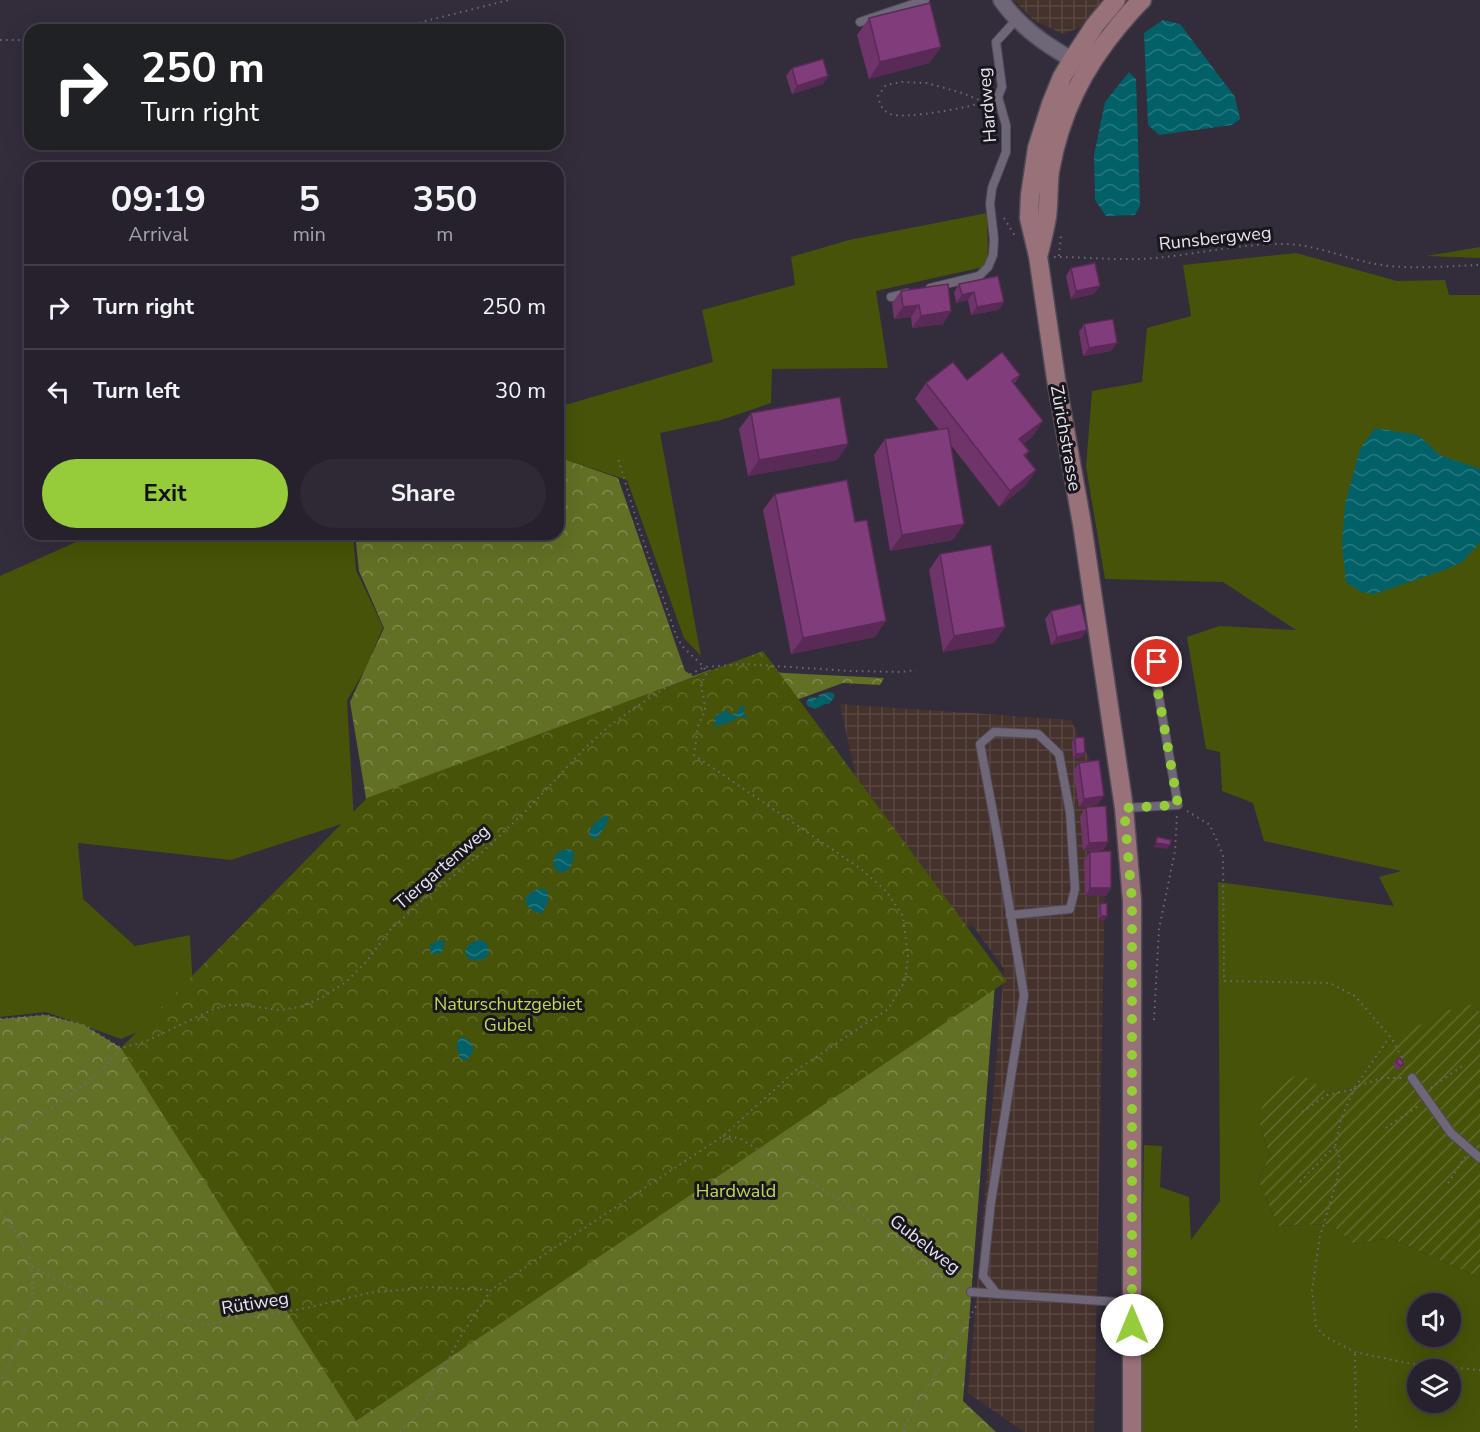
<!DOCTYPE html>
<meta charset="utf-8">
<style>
body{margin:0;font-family:"Nunito Sans",sans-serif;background:#2e2934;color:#f1f3f6;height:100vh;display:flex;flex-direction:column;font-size:22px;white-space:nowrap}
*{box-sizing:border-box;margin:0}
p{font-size:20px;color:#a4a3a9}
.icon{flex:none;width:33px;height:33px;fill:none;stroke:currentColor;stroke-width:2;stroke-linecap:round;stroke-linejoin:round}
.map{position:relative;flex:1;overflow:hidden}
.side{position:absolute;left:24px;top:162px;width:540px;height:378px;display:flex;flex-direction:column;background:#26212c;border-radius:18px;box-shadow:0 6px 24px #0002,0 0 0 2px #423e48}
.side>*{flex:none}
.guide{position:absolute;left:24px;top:24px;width:540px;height:126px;border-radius:18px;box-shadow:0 6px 24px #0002,0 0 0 2px #423e48;background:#202124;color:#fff;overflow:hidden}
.tools{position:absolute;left:1407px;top:1293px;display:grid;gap:12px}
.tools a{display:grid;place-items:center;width:54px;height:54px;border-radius:50%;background:#26212c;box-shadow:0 6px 24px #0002,0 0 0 2px #423e48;font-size:30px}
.pin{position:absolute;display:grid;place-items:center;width:51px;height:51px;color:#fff;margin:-26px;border:3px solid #fff;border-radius:50%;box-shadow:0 2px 6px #0007}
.me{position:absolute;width:66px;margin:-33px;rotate:0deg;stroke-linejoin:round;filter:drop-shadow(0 0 4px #0008)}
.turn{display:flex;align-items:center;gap:21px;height:126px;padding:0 18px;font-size:27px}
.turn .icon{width:78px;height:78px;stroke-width:2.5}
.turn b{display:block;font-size:42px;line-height:51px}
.eta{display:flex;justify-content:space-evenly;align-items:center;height:102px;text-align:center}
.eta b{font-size:36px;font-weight:700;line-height:42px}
.primary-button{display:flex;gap:12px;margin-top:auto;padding:12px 18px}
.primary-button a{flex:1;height:69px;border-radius:36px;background:#96cc39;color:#111;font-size:24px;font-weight:700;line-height:69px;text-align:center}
.primary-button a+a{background:#2e2934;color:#f1f3f6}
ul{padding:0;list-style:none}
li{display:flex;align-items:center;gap:18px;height:84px;padding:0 18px;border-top:2px solid #423e48}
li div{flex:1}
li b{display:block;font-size:22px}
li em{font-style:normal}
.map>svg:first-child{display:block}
.industrial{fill:url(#industrial-grid)}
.grass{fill:#465308;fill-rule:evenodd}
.forest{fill:url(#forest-crowns)}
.park{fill:url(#park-crowns)}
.garden{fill:url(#garden-furrows)}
.water{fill:url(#water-waves)}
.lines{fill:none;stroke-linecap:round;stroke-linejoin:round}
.lane-casing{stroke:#514a57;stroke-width:10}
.street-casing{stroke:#514a57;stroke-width:18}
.secondary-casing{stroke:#514a57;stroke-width:21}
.path{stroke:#6f6976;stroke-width:2;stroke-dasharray:1.5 4.5;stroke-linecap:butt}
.lane{stroke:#6f6778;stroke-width:8}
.street{stroke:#6f6778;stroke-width:15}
.secondary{stroke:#997178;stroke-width:18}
.wall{fill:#6f346a}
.shaded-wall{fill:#5a2a56}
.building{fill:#813c7b;stroke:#5a2a56;stroke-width:1.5}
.route{stroke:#96cc39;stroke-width:10;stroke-dasharray:0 18}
.labels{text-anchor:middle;stroke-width:6;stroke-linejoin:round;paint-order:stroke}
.street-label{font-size:18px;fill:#e9e4ee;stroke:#19161d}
.park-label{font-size:18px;fill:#bed959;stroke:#19161d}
</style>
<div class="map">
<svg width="1480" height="1432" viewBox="0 0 1480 1432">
<defs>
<pattern id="industrial-grid" width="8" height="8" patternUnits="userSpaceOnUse" patternTransform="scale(1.5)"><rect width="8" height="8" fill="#45322c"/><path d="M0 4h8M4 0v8" fill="none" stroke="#574641"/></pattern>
<pattern id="forest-crowns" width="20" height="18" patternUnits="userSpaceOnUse" patternTransform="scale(1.5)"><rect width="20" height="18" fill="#617025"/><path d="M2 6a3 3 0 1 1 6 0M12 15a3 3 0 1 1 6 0" fill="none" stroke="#7f8b50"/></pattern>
<pattern id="park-crowns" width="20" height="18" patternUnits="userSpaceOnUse" patternTransform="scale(1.5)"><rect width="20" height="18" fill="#465308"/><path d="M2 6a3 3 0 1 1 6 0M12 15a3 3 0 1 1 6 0" fill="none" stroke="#616c2c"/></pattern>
<pattern id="garden-furrows" width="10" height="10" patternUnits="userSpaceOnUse" patternTransform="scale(1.5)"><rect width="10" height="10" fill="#465308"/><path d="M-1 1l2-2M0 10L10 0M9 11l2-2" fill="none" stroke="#616c2c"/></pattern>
<pattern id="water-waves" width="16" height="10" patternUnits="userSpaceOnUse" patternTransform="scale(1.5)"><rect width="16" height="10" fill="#026069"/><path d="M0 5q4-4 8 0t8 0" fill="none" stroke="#27777f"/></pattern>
</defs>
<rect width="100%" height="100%" fill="#332c3b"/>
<!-- industrial -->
<path class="industrial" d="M1014,0h93l-23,26 -21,8 -30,-14z
M840,704l231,16 22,47 12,123 -11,542h-70l-56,-39 36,-424 -31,-43 -25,4 -89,-137z"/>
<!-- grass -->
<path class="grass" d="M987,213l1,53 -112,25 12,77 -116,1 -1,34 -50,17 -61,13 41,223 -17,-18 -57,-158 -69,-23v-50l155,-45 -11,-52 93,-25 -4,-28 58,-17z
M1480,247v11l-54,-2z
M1296,253l101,28 48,-1 4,15h31v717l-6,-8 -82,35 -37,48 -26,7 -70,26 11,36 -12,24 20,46 53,-2 23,20 37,-6 89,40v154h-341l5,-287 18,1 -2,41 29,10 2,43 29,-39 -2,-319 176,24 -15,-29 22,-6 -137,-30 -11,-38 -31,-12 -2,-39 -14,-3 -19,-112 32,-11 77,4 -73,-48 -118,-3 -19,-112 6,-76 50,-9 5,-54 44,-12 -8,-51zM1418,1304h32v32h-32zM1418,1370h32v32h-32z
M94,534h259l3,36 27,57 -16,39 -20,35 7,119 -123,40 -153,-17 5,56 52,47 55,-11 4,73 -73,31 -75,-27 -46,5v-441z"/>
<!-- forest -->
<path class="forest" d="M558,457l60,21 67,193 8,5 17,-6 31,-1 44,4 99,5 -4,7 -37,-2 -93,34 245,267 -32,417 33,31h-996v-413l46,-4 38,10 37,23 261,-154 -32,-192 34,-74 -25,-57 -4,-37h203z"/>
<!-- park -->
<path class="park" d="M763,651l244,330 -651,440 -235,-373 246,-250z"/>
<!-- garden -->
<path class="garden" d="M1474,1004l6,8v266l-89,-40 -37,6 -23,-20 -53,2 -20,-46 12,-24 -11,-36 6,-27 35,-20 15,11 4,1 3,4 7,5 26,-7 37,-48 57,-29z"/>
<!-- water -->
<path class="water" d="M1163,20l17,4 55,73 5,22 -8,6 -73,10 -11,-10 -4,-92z
M1129,72l7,7 4,127 -5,9 -29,1 -11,-16 -1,-45 11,-53z
M1375,428l43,7 22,20 40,14v73l-18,20 -18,8 -70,24 -13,-2 -15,-10 -4,-37 3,-41 15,-55z
M829,692l4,1 2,3 -6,8h-4l-10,5c-4,-2 -8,-2 -9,-7l4,-5 8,1 1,-3z
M743,704l1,4 -1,5 3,2 1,4 -7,-3 -10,6 -16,5 2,-7 -2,-1 3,-5h4l2,-4 6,2 1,3h2l5,-3z
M606,815l3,2 -4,10 -9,12h-3l-4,-4v-4l8,-11h3l2,-3z
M569,849l5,3c0,10 -4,22 -16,20l-5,-7c1,-11 5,-15 16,-16z
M541,888l6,3c3,9 0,17 -7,23 -7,-3 -19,-9 -13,-18 2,-2 5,-4 8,-6z
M442,940l2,1 1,3 -4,9 -7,1 -4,-2v-7l7,-4z
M478,940c9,0 12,8 10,16 -19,13 -35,-7 -10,-16z
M462,1036l6,4 5,6 -1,8 -7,7 -5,-3 -4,-14z"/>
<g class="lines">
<defs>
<path id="lane" d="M860,22l65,-22
M930,288l49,-12 9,-9 5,-12 1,-16 -4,-35 2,-16 14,-36v-27l-8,-28 4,-10 -6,-45 20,-22
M891,297l16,-4
M1124,808l54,-3 -23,-130 5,-27
M1412,1078l39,55 29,25
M971,1292l160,11
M997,1294l-14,-18 8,-74 33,-207 -26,-156 -18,-95 14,-12 44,2 21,20 11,58 5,77 -5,20 -60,6"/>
<path id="street" d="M1001,0c22,32 54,50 87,69"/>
<path id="secondary" d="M1116,0l-21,25 -23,35 -10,17 -11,27 -14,44 -7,47 -1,23 9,38 18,123 26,145 42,284 8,92v532
M1039,253c3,-12 6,-24 8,-36 2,-15 1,-31 3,-46 10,-57 33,-103 70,-147 7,-8 14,-17 22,-24"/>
</defs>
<!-- lane casing -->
<use href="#lane" class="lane-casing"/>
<!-- street casing -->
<use href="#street" class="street-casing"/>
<!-- secondary casing -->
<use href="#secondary" class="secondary-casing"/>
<!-- path -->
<path class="path" d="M390,30l119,-30
M0,40h30
M984,102l-22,-9 -35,-10 -25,-1 -16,3 -8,11c2,8 4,15 12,18 12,6 83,-7 97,-13
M1004,218l11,18
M1059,256l2,-21
M1054,257c34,0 68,4 101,1 44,-4 87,-15 131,-14 28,1 54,12 80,18 37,9 77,4 114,3
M1187,811l23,14 13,30 1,126 106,2 25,13 37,43 16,31
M0,1019l46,-4 38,10 37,23
M1154,1020l5,-91 16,-78 2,-36
M1401,1078h-19l-27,9 -14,32 -6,28 5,12 -3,21 -17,56 -8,54 4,37 10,10 29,15 57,12 68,6
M1355,1087l34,-49
M1431,1088l34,-24
M1302,1112l25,-17 28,-6
M1386,1128l32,-22
M723,1136l16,2 92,56 47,32 70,58 13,5
M0,1140l38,-22 29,-21 34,-26 20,-23 23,-6 70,-33 14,-4h14l37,5 21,-3 23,-10 23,-15 20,-20 25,-33 33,-30 54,-43 49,-46 59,-63 22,-20 22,-16 38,-25 36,-19 40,-3 107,7 50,1 15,-2
M1300,1182l31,-32 4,-3
M1448,1183l17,-26
M0,1212c29,33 40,63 28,106 -2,9 -7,18 -11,26 -5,13 -10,26 -17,38
M32,1267l56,29 54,16 66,12 99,-16 61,-15 62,-6 59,3
M1355,1354l1,78
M400,1432l20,-20 41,-76 30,-46 232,-154 72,-65 93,-62 17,-28 3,-24 -5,-41 -17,-25 -25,-22 -167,-114 4,-29 7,-15v-6l-4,-19 5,-12 -2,-7 -22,-21 -6,-11 -37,-107 -21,-70
M904,1432v-5l74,-124"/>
<!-- lane -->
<use href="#lane" class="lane"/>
<!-- street -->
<use href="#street" class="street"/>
<!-- secondary -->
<use href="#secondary" class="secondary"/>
</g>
<!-- wall -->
<path class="wall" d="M869,18l72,29 -12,16 -60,16 -12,-44z
M792,68l36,8 -5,8 -31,10 -6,-18z
M1071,268l23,26 -23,5 -5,-23z
M959,284l45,18 -6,8 -27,5 -3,-15 -12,3 -2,-11z
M901,291l50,20 -8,13 -31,4 -1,-11 -17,2 -2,-16z
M1084,324l27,27 -28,5 -4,-24z
M1020,375l-6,9 29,37 -11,16 -9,7 6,7 -4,6 11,13 -11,16 -26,21 -48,-62 2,95 -63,11 -16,-96 11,-16 54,-9 -24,-31 11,-16z
M751,413l97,31 -11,16 -89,16 -9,-47z
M775,494l100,143 -84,17 -28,-144z
M940,554l65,73 -11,16 -51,9 -14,-82z
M1051,611l36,19 -6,8 -30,7 -6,-26z
M1075,738l10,15 -2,4 -10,1 -1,-16z
M1079,763l25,33 -6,8 -19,3 -6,-36z
M1086,807l22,35 -5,8 -20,1 -3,-35z
M1090,852l21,36 -5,8h-21l-1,-36z
M1100,904l7,12 -3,4h-6v-12z
M1396,1061l5,7 -4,2 -4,-5z"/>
<!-- shaded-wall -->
<path class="shaded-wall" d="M941,47l-12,16 -60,16 11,-17z
M828,76l-5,8 -31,10 5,-8z
M1100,286l-6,8 -23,5 5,-8z
M974,292l-6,8 -12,3 6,-8z
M1004,302l-6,8 -27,5 6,-8z
M919,305l-8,12 -17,2 9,-12z
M951,311l-8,13 -31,4 9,-12z
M1117,343l-6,8 -28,5 6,-8z
M1043,421l-11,16 -24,18 11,-16z
M848,444l-11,16 -89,16 11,-16z
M1036,470l-11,16 -26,21 11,-16z
M964,524l-11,16 -63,11 12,-16z
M886,621l-11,16 -84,17 12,-16z
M1005,627l-11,16 -51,9 11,-16z
M1087,630l-6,8 -30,7 6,-8z
M1085,753l-2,4 -10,1 3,-4z
M1104,796l-6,8 -19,3 5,-8z
M1108,842l-5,8 -20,1 6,-8z
M1156,843l14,2 -3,4 -14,-2z
M1090,888h21l-5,8h-21z
M1101,916h6l-3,4h-6z"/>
<!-- building -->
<path class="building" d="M930,3l11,44 -61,15 -11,-44z
M823,59l5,17 -31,10 -5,-18z
M1095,263l5,23 -24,5 -5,-23z
M998,276l6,26 -27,5 -3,-15 -12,3 -3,-11z
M948,284l3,27 -30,5 -2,-11 -16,2 -2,-16z
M1113,319l4,24 -28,5 -5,-24z
M1002,352l18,23 -8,6 31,40 -24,18 10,12 -5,4 12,15 -26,21 -84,-108 27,-21 14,18z
M840,397l8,47 -89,16 -8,-47z
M948,428l16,96 -62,11 -17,-96z
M847,480l8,42 12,-2 19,101 -83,17 -28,-144z
M991,545l14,82 -51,9 -14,-82z
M1081,604l6,26 -30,7 -6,-26z
M1084,737l1,16 -9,1 -1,-16z
M1099,760l5,36 -20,3 -5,-36z
M1106,806l2,36 -19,1 -3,-36z
M1157,837l14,3 -1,5 -14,-2z
M1111,851v37h-21v-36z
M1107,903v13h-6l-1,-12z
M1400,1058l4,5 -4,3 -4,-5z"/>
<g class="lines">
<!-- route -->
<path class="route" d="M1132,1325v-425l-8,-92 54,-3 -23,-130 2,-13"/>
</g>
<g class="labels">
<!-- street labels -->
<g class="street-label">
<text transform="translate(987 105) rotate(-95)" y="6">Hardweg</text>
<text transform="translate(1215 238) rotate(-6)" y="6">Runsbergweg</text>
<text transform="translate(1066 438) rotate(80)" y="6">Zürichstrasse</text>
<text transform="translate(442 867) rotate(-41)" y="6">Tiergartenweg</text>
<text transform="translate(925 1244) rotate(38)" y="6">Gubelweg</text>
<text transform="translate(255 1303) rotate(-9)" y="6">Rütiweg</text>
</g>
<!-- park labels -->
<g class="park-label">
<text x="508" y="1010">Naturschutzgebiet<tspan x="508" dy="21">Gubel</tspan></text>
<text x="736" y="1197">Hardwald</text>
</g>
</g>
</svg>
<div class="tools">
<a><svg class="icon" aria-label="sound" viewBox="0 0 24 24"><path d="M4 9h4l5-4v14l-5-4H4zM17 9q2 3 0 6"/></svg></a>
<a><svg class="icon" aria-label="layers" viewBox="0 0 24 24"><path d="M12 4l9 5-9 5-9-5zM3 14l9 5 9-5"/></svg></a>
</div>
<div class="pin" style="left:1157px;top:662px;background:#d93025"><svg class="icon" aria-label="arrive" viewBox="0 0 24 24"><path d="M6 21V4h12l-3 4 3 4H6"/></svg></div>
<svg class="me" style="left:1132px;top:1325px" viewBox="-20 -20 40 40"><circle r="19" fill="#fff"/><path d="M0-13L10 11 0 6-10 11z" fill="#96cc39"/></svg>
<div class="guide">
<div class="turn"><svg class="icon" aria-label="right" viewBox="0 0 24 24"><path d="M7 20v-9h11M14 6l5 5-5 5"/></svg><div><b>250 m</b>Turn right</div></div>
</div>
<section class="side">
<div class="eta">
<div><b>09:19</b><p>Arrival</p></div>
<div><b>5</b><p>min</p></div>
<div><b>350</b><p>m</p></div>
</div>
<ul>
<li><svg class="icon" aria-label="right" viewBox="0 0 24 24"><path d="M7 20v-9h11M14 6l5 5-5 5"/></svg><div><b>Turn right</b></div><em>250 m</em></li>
<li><svg class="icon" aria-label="left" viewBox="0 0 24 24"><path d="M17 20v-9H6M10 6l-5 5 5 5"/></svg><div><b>Turn left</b></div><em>30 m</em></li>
</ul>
<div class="primary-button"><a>Exit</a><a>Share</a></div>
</section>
</div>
